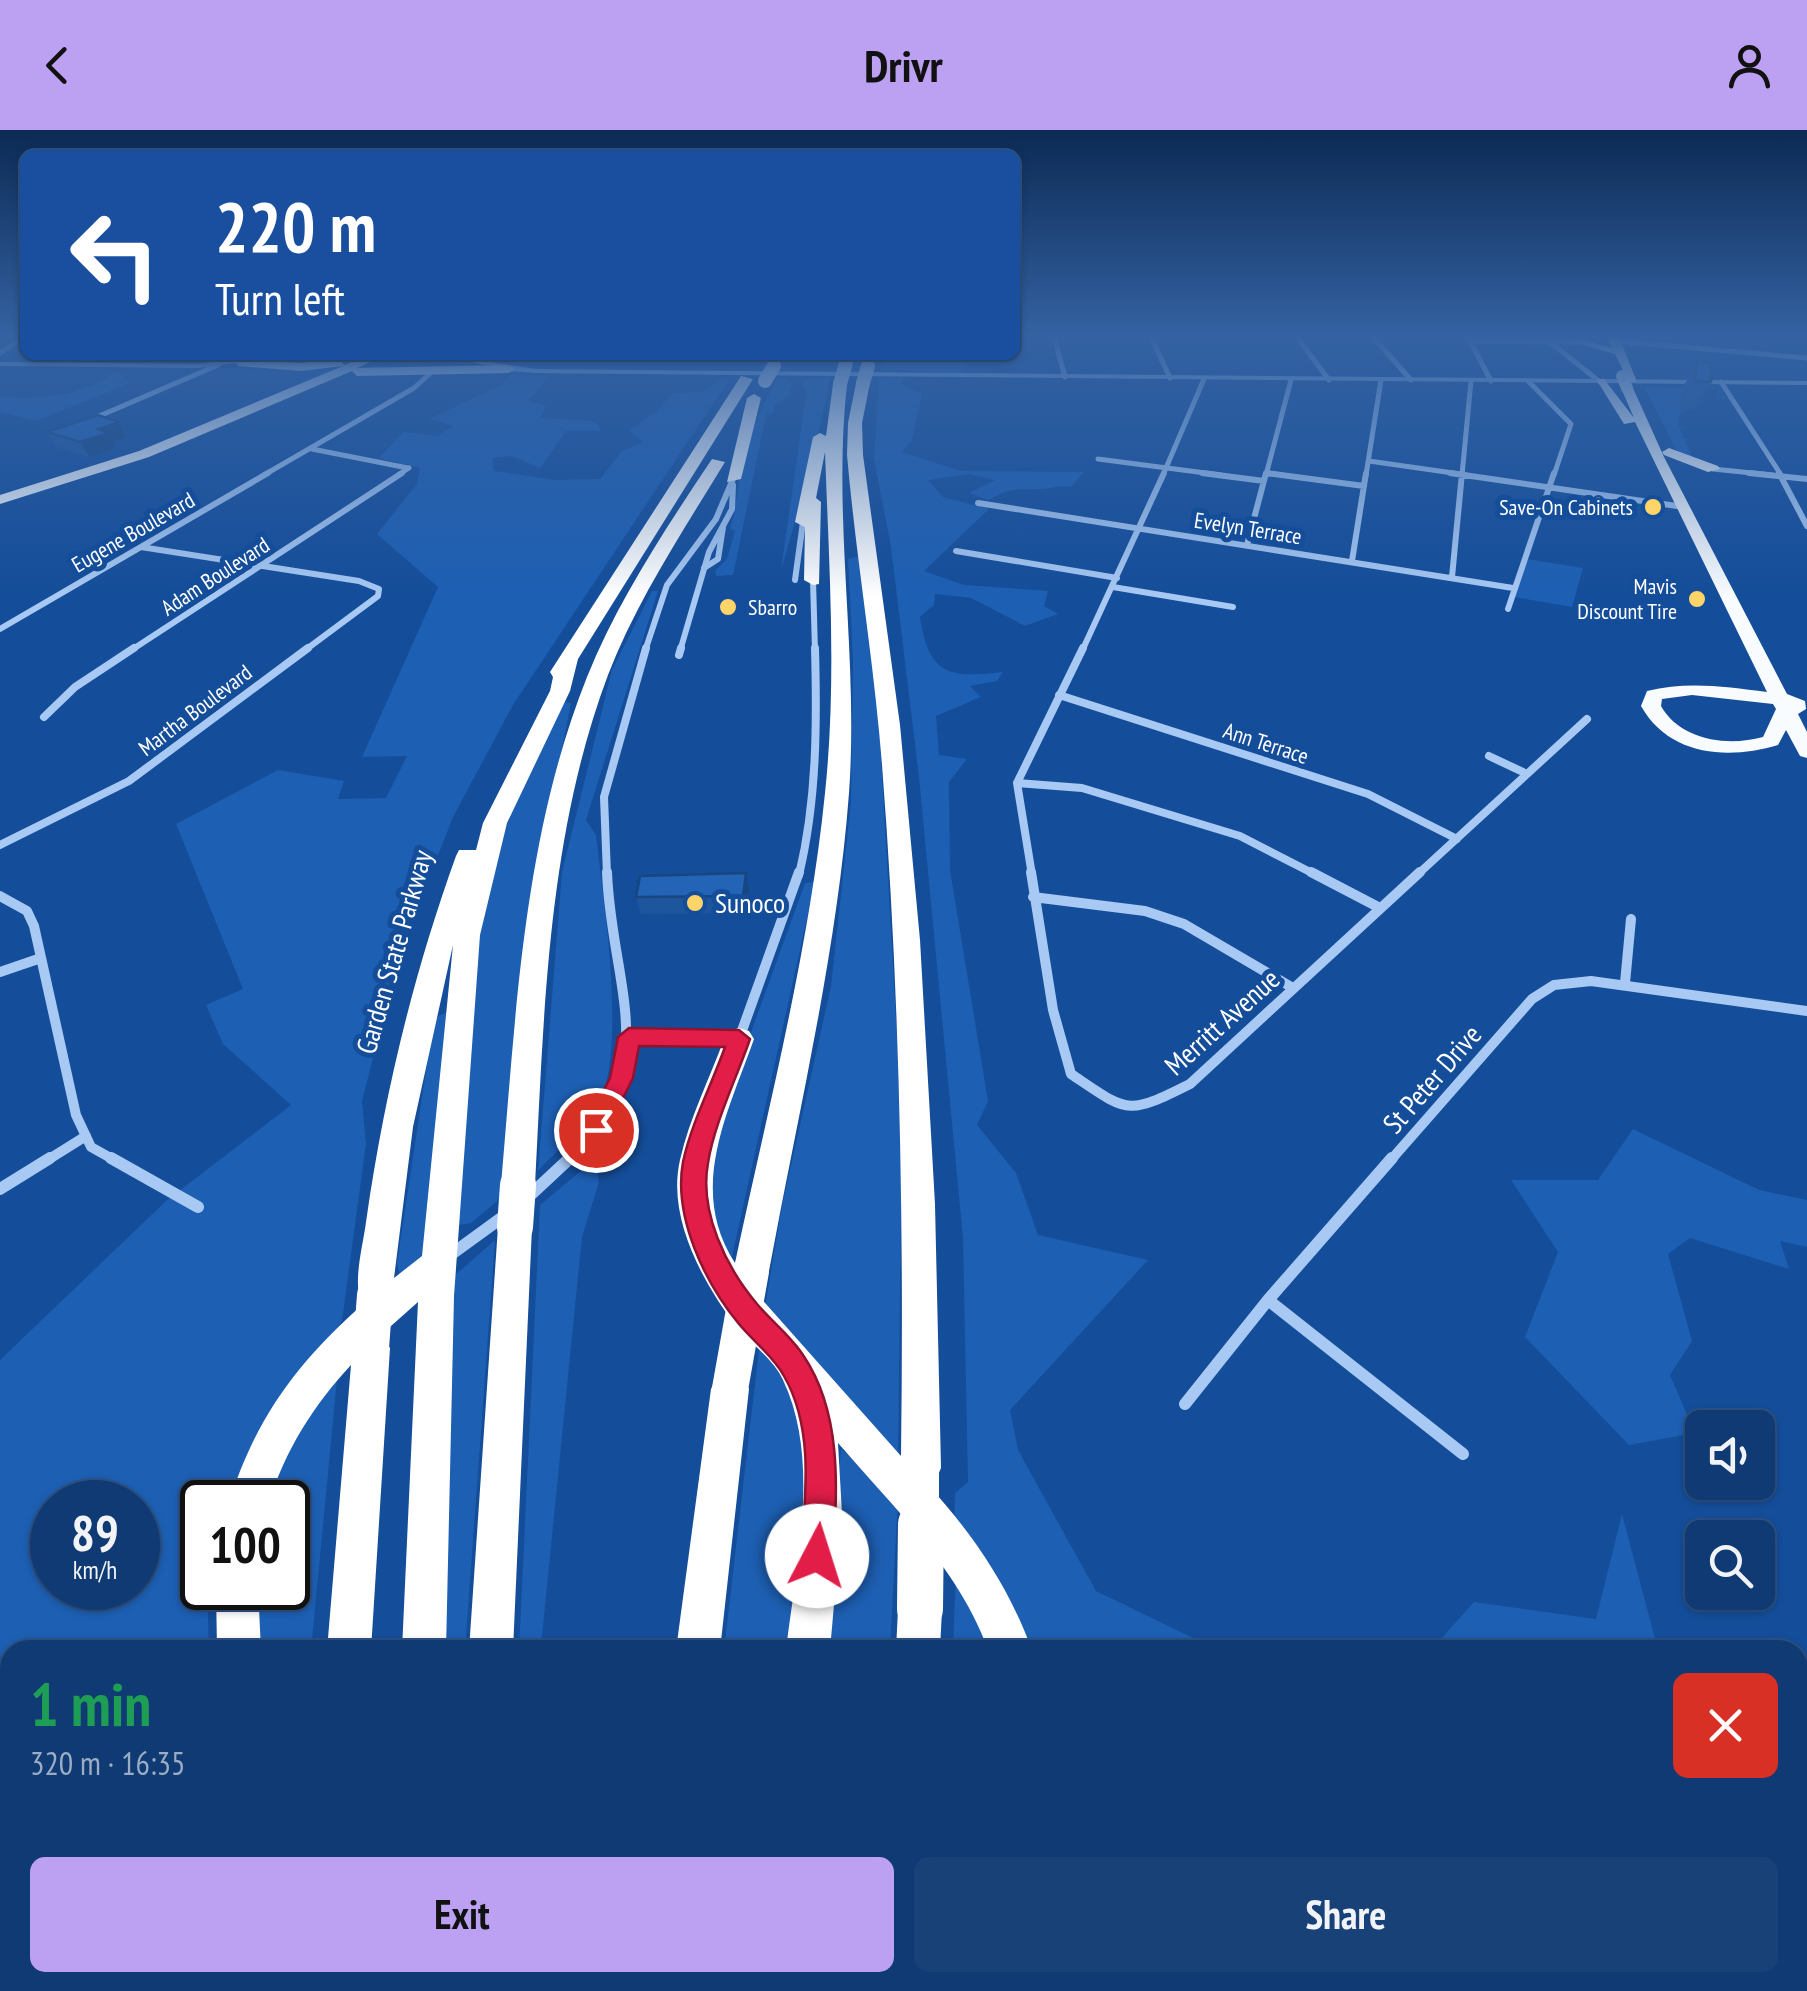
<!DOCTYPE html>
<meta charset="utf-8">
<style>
body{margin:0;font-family:"PT Sans Narrow",sans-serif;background:#184178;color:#f1f3f6;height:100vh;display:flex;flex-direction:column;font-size:38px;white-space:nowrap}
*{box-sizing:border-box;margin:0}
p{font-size:32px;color:#9badc4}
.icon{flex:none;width:55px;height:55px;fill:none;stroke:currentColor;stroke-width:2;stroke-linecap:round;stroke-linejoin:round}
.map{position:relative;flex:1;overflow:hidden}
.panel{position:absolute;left:0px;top:1510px;width:1808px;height:352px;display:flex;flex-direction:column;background:#0f3a73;border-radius:30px 30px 0 0;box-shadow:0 2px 8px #0004,0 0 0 2px #2f5485}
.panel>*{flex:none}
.banner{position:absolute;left:20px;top:20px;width:1000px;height:210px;border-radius:15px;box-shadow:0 2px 8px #0004,0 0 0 2px #2f5485;background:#1a4fa0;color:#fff;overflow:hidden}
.tools{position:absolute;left:1685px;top:1280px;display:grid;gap:20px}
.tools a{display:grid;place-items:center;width:90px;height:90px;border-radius:15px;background:#0f3a73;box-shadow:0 2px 8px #0004,0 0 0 2px #2f5485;font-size:50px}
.speed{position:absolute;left:30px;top:1350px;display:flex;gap:20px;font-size:50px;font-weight:700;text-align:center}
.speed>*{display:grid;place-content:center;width:130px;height:130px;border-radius:50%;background:#0f3a73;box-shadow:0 2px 8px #0004,0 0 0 2px #2f5485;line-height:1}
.speed small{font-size:25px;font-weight:400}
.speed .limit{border:5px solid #111;border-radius:15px;background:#fff;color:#111}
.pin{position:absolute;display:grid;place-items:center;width:85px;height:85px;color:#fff;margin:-42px;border:5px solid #fff;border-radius:50%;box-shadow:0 2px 10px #0007}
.me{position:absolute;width:110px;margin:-55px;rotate:5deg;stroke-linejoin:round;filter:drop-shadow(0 0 8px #0008)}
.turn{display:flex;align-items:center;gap:35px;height:210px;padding:0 30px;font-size:45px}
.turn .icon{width:130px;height:130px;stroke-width:2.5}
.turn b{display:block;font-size:70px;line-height:85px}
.round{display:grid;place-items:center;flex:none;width:105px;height:105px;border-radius:15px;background:#184178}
.overview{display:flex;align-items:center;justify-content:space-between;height:170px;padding:0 30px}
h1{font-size:60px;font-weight:700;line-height:75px;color:#1e9e55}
.primary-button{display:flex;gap:20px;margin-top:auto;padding:20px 30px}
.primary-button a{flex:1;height:115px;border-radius:15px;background:#bca0f2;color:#111;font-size:40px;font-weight:700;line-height:115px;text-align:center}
.primary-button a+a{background:#184178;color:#f1f3f6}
header{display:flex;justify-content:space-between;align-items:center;height:130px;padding:0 30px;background:#bca0f2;color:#111;font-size:45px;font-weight:700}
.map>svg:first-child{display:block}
.green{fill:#1d5fb3;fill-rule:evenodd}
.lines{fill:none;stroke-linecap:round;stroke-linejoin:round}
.minor-far4{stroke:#a8c9f3;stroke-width:5}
.minor-far3{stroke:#a8c9f3;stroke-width:6}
.minor-far2{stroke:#a8c9f3;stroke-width:8}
.minor-far1{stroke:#a8c9f3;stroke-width:10}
.minor{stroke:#a8c9f3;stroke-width:12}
.tertiary{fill:#a8c9f3;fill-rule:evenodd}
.trunk{fill:#f9fcff;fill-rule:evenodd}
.motorway{fill:#fff;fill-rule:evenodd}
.trunk-bridge{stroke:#f9fcff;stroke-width:12}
.motorway-bridge-far2{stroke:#fff;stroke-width:14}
.motorway-bridge-far1{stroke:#fff;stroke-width:36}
.motorway-bridge{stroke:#fff;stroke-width:46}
.wall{fill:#1e569d}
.shaded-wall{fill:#184680}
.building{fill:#2364b7;stroke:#184680;stroke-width:2.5}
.route{fill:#e11d48;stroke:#92132f;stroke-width:2.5}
.poi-dot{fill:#ffd569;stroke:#144d99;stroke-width:4}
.labels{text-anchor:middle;stroke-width:10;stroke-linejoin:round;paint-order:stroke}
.far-poi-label{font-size:22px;fill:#fff;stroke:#144d99;text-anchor:end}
.far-street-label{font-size:22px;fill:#fff;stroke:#144d99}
.poi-label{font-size:28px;fill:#fff;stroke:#144d99;text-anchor:start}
.street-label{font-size:28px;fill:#fff;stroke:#144d99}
</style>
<header><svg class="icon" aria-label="back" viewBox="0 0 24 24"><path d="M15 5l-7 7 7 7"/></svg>Drivr<svg class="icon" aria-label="person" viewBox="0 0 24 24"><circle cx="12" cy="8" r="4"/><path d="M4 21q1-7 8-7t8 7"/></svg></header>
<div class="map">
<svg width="1807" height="1861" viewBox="0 0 1807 1861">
<rect width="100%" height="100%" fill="#144d99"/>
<!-- green -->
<path class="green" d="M886,225l82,3 -4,15 -83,-3z
M117,241l13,12 -94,38 -36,-9v-15c40,4 84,-2 117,-26z
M512,244l37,2 -21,25 18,5 -5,12 53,3 8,10h-36l-26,37 -28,-12 -20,2 2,13 61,9 45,-1 22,-28 21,-9 -14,-12 26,-17 18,-20 31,-1 18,-14h8l-217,327 -60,112 -53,136 -38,148 4,43 -24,177 -97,140 -13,41h-30v86h5l2,62h-199v332h207l1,9h-218v-631l166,-159 125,-96 -68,-61 -17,-39 37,-16 -67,-165 102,-54 66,11 -6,18 48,-1 21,-42 -45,1 76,-170 -61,-53 40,-50 3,-16 -41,-10 24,-26 34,4 16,-10 -24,-7 74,-35zM52,1372h86v86h-86z
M778,246l15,7 -5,12 -14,11v7l-8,2 -33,160 -17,1 -1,-5 12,-12 8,-28 -5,-2c9,-27 7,-53 15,-79 8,-28 22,-49 33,-74z
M830,247l-16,79 -33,114 26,-182 -4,-1 2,-8z
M904,248l-4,6 22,10 -10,46 -10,12 59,19 123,1 -13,15c-14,-2 -21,2 -33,2 -26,1 -26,-2 -50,11l-19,-7 26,-13 -26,-6 -41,6 15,17 46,12 -65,62 40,14 84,6 -4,15 14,8 -33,12 -54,-28 -36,-4 -1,11 -14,12c9,59 29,61 83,55l-6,9 -27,5 11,11 -45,19 3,39 28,4 -18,23 1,88 38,231 -11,24 39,48 22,62 110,25 -138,150 8,40 78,141 122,59h-202l-62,-119 1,-38 13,-11 -5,-244 -44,-461 -28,-230 -17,-88 5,-80z
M1644,257l75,1 7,11 -11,-1 7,-2 -5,-7h-35l-2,19 8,2h-8l7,3h-7l-2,13 8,2h-7l5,11 8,1 -7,1 8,17 8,2 -23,-7z
M859,426l18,132 25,434 -4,345 -135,-148 19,-113 49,-220 20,-184 2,-141 -5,-102z
M1527,429l56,9 -11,39 -58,-10z
M652,461h6l-72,229 10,15c7,63 33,221 0,274 -15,22 -40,42 -58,62l24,-299 50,-202z
M564,572l7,1 -40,204 -30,291 -30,25 -17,3 17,-288 22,-76 35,-93z
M815,752l-86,388 -25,-85 9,-48 92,-254z
M447,882l-19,240 -28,24 -3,-13 37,-245z
M1633,999l126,61 48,10v47l-27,-6 9,28 -99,-31 -22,16 24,87 -22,34 25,58 -66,12 -104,-108 33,-85 -47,-72h87z
M595,1029l4,23 -17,55 -41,409 22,-1 -1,5h-43l21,-445z
M495,1110l-30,410h-28l17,-374z
M760,1211c75,88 46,204 35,309h-71z
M339,1229l-28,291h-62l-2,-62h41v-86h-25l11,-43z
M841,1319l57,49 -8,152h-67z
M1622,1384l36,136h-227l43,-48 122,17z
M956,1438l43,82h-46z
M1798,1638l9,5v218h-763l1,-9h753z
M503,1853h141l-1,8h-140z"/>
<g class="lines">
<!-- minor-far4 -->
<path class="minor-far4" d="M1054,207l11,40
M1151,207l19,41
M1297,207l32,43
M1373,207l38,43
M1468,207l23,44
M1471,211l108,1
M1616,211l191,17
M1550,212l50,40
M0,223l24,-16
M1529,252l42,42 -17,51
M1721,252l60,93
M90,290l128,-55
M312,319l96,19
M1098,329l123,16
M1369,331l98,14
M1713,339l59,6
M1266,343l17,2
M264,345l150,-87 21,-19
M398,345l11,-7
M1163,345l41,-96
M1266,345l25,-95
M1366,345l15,-95
M1462,345l9,-94"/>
<!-- minor-far3 -->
<path class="minor-far3" d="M1202,343l62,8
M1266,343l98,13
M1450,343l234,34
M1749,343l58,6
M1779,343l28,53
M978,373l535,85
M1247,415l19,-72
M141,417l218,34 20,8 -1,7 -74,55
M956,421l161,27
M1352,431l14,-88
M704,438l14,-9 5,-32
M1452,447l10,-104
M795,450l8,-58
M813,450l2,71
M1113,457l120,20
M1508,479l46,-136
M0,499l268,-156
M130,521l272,-178
M645,521l22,-66 49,-66 17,-40
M680,521l29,-99 23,-43 1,-24
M1082,521l82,-178"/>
<!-- minor-far2 -->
<path class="minor-far2" d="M679,525l2,-7
M1059,565l309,99 89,45
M44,587l31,-30 59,-39
M1489,626l38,18
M1017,653l65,5 158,48 76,39
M0,715l129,-64 179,-133
M607,745l-3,-78 42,-149
M799,745c18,-75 18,-151 16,-227
M1032,745l-15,-92 66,-135
M1417,745l170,-156"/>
<!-- minor-far1 -->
<path class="minor-far1" d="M1031,742l22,138 18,64c58,39 55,42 119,10l230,-212
M1311,742l69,36
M0,766l27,15 7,15 42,189 15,32 25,14
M1033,767l112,14 39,13 109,64
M0,842l41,-14
M1625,853l6,-64
M629,907l110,2 60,-167
M46,1031l40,-25
M567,1031c100,-93 44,-175 40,-289
M1390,1031l142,-162 22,-14 37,-4 216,30"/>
<!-- minor -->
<path class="minor" d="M111,1028l87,49
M0,1059l50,-31
M525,1070l45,-42
M449,1126l59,-43
M1268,1170l195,154
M1185,1274l83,-104 124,-142"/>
<!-- tertiary -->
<path class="tertiary" d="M280,225h25l-108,13 -197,-2v-4l197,2z
M444,225l92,14 1271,12v4l-1271,-12 -27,-2z"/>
<!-- trunk -->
<path class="trunk" d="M1607,207h12l18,45h-8l-14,-28 -42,-12 6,-3 33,9z
M369,225h16l-28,13 152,-3 6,4 -6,4 -152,3 -5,-5 -203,86 -149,47v-9l139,-44 204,-85 -42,5 -63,-5 -4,-6 67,3 39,-4 4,6z
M1596,249h8l30,39 -13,-30 6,-4 6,4 31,69 123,237 18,7 1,8 -8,5 9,18v26l-7,-2 -14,-26 -8,15c-50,15 -109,11 -137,-39l6,-15c41,-10 79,-4 120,1l-132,-270 -11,2zM1692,565l81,9 3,5 -13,28c-36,10 -83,3 -102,-31l1,-7z
M1669,318l49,18 2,3 -12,3 -44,-17 -2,-3z"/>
<!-- motorway -->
<path class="motorway" d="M741,246l12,3 -175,280 -8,32 -63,132 -27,112 -26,361 -8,354h-44l16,-348 -36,32 8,14 -19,302h-44l24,-285c-38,41 -65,84 -82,137h-40c27,-84 67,-138 133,-197 -10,-22 1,-59 4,-83 18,-126 47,-247 90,-366l3,-6h17l7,-27 67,-132 3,-14 -3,-5zM453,815l-31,311 -28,22 19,-151z
M863,249l7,4 -8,40 1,32 37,270 20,215 15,264 6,264 -6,14 -7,3c45,49 81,102 104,165h-44c-28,-80 -96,-144 -150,-207l4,71 -12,136h-44c10,-85 35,-190 -3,-270 -10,-22 -36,-39 -50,-58 -32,-43 -66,-106 -53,-162 9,-41 30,-82 44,-121l5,-8 10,-3 10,3 5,8c-26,74 -67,150 -19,224 33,-155 74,-312 90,-470 12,-113 4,-228 0,-341l-9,46 5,4 -2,82 -6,1 -9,-5 1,-53 -10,-5 18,-85 7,-4 6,3 7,-52 7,-4 7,4c-15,136 12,272 2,409 -12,160 -51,320 -80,478l-6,11 -12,5 150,169c3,-231 -1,-461 -19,-691 -8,-104 -26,-207 -35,-310l1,-32 8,-40z
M754,264l7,4 -20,81 -14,3 20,-84z
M712,329l13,3c-42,69 -88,138 -117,213 -61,162 -64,340 -73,510l-5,10 -12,4 -12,-4 -5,-10c15,-171 22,-348 86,-508 31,-77 79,-149 125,-218z
M515,1082l12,4 5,11 -19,423h-44l29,-423 5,-11z
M730,1240l13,6 6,13 -29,261h-44l35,-261 6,-13z
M920,1457l15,7 7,15 -2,41h-44l2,-41 7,-15z
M216,1458h42l3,62h-44z
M222,1852h52v9h-52z
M298,1852h52v9h-52z
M388,1852h52v9h-52z
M446,1852h52v9h-52z
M643,1852h52v9h-52z
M750,1852h52l-1,9h-52z
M876,1852h52v9h-52z
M1002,1852h52l-1,9h-52z"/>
<!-- trunk-bridge -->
<path class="trunk-bridge" d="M1622,246l5,12"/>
<!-- motorway-bridge-far2 -->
<path class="motorway-bridge-far2" d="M765,251l9,-15
M863,253l5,-17
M840,254l6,-21"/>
<!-- motorway-bridge-far1 -->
<path class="motorway-bridge-far1" d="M515,1097l3,-42
M371,1218l4,-53
M730,1259l21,-118
M921,1396v-58"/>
<!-- motorway-bridge -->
<path class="motorway-bridge" d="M920,1479l1,-85"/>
</g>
<!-- wall -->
<path class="wall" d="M1697,232l14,20 -16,28 -15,-2 2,-19z
M119,292l8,15 -14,5 3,5 -27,10 -33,-10 -9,-15z
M749,760l-3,23 -105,1 -5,-17z"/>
<!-- shaded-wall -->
<path class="shaded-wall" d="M119,292l8,15 -14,5 3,5 -27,10 -9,-15 18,-13z
M746,743l3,17 -3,23 -3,-17z"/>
<!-- building -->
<path class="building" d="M1697,232l14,1v19l-16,-2z
M98,285l21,7 -21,7 10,4 -28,9 -33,-10z
M746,743l-3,23 -107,1 4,-21z"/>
<!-- sky -->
<linearGradient id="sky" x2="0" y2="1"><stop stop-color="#0b2a54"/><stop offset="0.44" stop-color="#3462a2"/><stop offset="1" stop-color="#3462a2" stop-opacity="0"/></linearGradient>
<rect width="1807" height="467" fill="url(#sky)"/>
<!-- route -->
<path class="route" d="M629,898l110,2 11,9c-13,38 -36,85 -42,124 -9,49 18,104 49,141 14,17 34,32 46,51 40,59 34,135 30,201l-5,12 -11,4 -12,-4 -4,-12c4,-58 14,-126 -17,-180 -10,-19 -31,-35 -45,-52 -34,-41 -66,-107 -56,-162 8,-38 29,-78 42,-115l-86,-1 -6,32 -29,58h-17l-4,-6 27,-52 8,-41z"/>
<!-- markers -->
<g class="poi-dot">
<circle cx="1653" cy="377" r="10"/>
<circle cx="1697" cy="469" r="10"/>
<circle cx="728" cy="477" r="10"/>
<circle cx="695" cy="773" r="10"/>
</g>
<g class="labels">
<!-- far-poi labels -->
<g class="far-poi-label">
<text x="1633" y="385">Save-On Cabinets</text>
<text x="1677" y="464">Mavis<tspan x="1677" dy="25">Discount Tire</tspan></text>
<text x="748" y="485" text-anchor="start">Sbarro</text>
</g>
<!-- far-street labels -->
<g class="far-street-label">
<text transform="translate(1248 398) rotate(9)" y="8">Evelyn Terrace</text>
<text transform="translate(133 402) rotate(-30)" y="8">Eugene Boulevard</text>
<text transform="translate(215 446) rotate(-33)" y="8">Adam Boulevard</text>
<text transform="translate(195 580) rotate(-37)" y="8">Martha Boulevard</text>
<text transform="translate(1266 613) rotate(18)" y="8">Ann Terrace</text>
</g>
<!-- poi labels -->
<g class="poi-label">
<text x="715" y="783">Sunoco</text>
</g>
<!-- street labels -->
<g class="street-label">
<text transform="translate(394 822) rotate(-74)" y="10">Garden State Parkway</text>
<text transform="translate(1222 892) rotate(-42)" y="10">Merritt Avenue</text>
<text transform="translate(1432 949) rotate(-49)" y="10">St Peter Drive</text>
</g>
</g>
</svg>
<div class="tools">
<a><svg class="icon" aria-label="sound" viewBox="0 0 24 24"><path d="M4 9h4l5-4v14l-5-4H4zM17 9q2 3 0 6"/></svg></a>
<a><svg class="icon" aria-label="search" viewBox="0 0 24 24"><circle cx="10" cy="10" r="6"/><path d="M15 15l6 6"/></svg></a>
</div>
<div class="speed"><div>89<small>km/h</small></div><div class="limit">100</div></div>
<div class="pin" style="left:596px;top:1000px;background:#d93025"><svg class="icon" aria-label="arrive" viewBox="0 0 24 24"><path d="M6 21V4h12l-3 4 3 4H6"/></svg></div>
<svg class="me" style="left:817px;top:1426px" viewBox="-20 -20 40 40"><circle r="19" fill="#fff"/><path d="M0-13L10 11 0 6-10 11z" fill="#e11d48"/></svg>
<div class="banner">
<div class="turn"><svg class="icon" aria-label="left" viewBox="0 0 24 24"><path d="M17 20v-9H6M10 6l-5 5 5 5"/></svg><div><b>220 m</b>Turn left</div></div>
</div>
<section class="panel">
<div class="overview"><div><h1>1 min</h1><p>320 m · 16:35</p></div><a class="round" style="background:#d93025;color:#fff"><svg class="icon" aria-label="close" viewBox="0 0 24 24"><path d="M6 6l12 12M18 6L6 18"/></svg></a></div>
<div class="primary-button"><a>Exit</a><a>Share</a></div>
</section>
</div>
